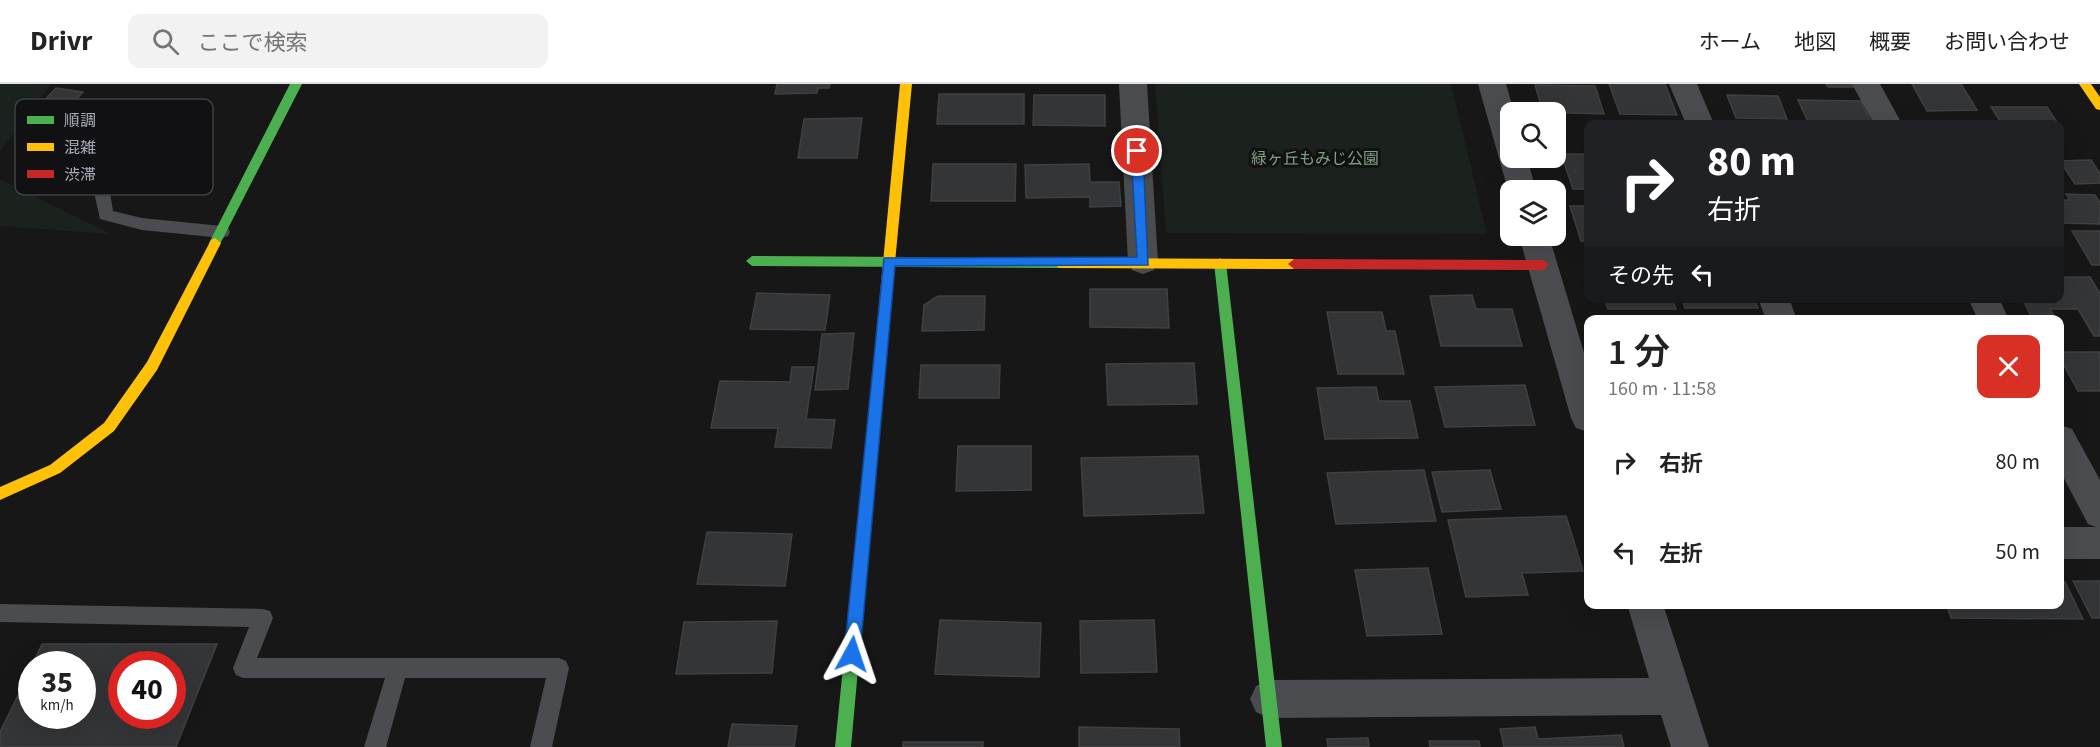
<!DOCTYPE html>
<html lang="ja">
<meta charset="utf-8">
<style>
body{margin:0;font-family:"Source Sans 3","Noto Sans JP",sans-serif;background:#f2f2f2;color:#222;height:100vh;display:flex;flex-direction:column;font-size:22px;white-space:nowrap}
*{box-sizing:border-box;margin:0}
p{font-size:20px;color:#767676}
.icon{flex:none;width:33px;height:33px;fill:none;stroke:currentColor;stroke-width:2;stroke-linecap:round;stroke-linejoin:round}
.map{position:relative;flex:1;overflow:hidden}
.sheet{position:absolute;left:1584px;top:231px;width:480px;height:294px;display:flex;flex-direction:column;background:#fff;border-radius:12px;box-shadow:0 6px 24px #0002}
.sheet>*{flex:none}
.banner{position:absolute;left:1584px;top:36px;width:480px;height:183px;border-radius:12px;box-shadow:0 6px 24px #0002;background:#202124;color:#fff;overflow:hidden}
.fabs{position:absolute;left:1500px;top:18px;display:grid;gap:12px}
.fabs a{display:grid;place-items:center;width:66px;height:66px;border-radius:12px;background:#fff;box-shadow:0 6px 24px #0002;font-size:30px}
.speed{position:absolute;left:18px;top:567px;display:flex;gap:12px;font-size:30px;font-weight:700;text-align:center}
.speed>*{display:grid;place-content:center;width:78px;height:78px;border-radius:50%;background:#fff;box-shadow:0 6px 24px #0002;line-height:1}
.speed small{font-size:15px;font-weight:400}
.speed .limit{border:9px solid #d22;background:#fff;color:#111}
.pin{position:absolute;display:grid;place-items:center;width:51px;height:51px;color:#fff;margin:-26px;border:3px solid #fff;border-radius:50%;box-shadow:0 2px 6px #0007}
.me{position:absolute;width:66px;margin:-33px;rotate:5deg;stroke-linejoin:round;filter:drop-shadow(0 0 4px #0008)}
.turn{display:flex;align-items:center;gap:21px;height:126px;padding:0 24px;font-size:27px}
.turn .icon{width:78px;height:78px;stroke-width:2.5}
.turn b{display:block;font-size:42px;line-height:51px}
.then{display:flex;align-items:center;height:57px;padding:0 24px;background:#0003;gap:12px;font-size:22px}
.round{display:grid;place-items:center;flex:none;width:63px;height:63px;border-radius:12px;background:#f2f2f2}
.overview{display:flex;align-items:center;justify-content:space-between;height:102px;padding:0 24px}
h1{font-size:36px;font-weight:600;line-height:45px}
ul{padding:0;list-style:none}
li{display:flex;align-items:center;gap:18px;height:90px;padding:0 24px}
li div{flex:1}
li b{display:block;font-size:22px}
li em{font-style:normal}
header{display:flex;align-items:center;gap:36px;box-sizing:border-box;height:84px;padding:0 30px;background:#fff;border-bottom:2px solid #e0e0e0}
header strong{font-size:28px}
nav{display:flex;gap:33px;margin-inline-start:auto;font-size:21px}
.search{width:420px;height:54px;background:#f2f2f2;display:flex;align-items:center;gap:15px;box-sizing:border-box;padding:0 21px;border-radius:12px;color:#767676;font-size:22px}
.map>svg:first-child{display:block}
.green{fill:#1b211c}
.building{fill:#343537;stroke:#3f4043;stroke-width:1.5;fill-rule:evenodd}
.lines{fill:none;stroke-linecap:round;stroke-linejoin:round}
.lane{fill:#4b4c50;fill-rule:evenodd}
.street{fill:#4b4c50;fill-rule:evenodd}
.fast{fill:#4caf50;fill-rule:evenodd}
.slow{fill:#ffc107;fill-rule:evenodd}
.jam{fill:#c62828;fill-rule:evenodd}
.route{fill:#1a73e8;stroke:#114b97;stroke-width:1.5}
.labels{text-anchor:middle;stroke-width:6;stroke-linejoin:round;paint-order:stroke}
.park-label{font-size:16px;fill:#7fa381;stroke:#111113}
.key{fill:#111113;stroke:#3e4045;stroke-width:1.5}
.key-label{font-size:16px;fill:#a8adb8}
</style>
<header>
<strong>Drivr</strong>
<div class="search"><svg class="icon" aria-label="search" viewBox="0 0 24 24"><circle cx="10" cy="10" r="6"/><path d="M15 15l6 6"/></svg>ここで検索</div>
<nav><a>ホーム</a><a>地図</a><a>概要</a><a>お問い合わせ</a></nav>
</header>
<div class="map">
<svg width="2100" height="663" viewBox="0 0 2100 663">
<rect width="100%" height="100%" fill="#171717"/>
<!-- green -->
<path class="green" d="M0,0h51l-51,68z
M1155,0h296l36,150 -321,-1z
M0,95l111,55 -111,-8z"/>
<!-- building -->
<path class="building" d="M777,0h53l-1,4h-11l-1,5 -42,1z
M1609,0h56l12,31 -57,-1z
M1826,0h27l2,3h-27z
M1912,0h49l16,26 -50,1z
M1535,1l60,1 9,28 -61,-2z
M56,4l27,4 -14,15 -28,-3z
M939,10h85v30h-87z
M1034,11h71v31l-72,-1z
M1727,11l51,1 9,23 -51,-1z
M1798,16l63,1 11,23h-63z
M1991,23h56l11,17h-56z
M862,34l-5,40h-59l6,-39z
M1561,70h27v35h-15z
M2091,76l9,14v9l-25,1 -15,-23z
M933,80h83l-1,37h-84z
M1089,80l1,18h29l2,24 -31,1v-10l-64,1 -1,-33z
M2066,110l29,1 5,8v21l-38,-1 -2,-4v-19h10z
M1570,122h18v35h-7z
M2072,147h28v34h-8z
M2060,193h30l10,17v42h-6l-16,-27h-28l3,5h-23l-8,-16h38z
M1090,205h77l2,39 -79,-1z
M757,209l73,2 -5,35 -75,-1z
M1472,211l4,14h36l10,37h-81l-11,-50z
M938,212h47l-1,34 -62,1 2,-26z
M1604,214h68l4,11h-68z
M1682,214h72l4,10h-73z
M1327,228h55l4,19h9l9,43h-66z
M854,249l-6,56 -33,1 7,-56z
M2060,268h40v39h-22l-18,-33z
M1194,279l3,41 -89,1 -2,-41z
M921,281h79l-1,33h-80z
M792,283h22l-8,52 29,1 -4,28 -56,-1 3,-19h-67l9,-47 70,1z
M1525,301l10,40 -90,2 -10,-40z
M1376,303l3,14h31l8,37 -93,1 -8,-51z
M958,362h73v44l-75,1z
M1198,372l6,57 -120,3 -3,-58z
M1424,386l12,51 -100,3 -9,-51z
M1490,386l11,39 -59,3 -10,-40z
M1566,432l17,55 -61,2 6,22 -62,2 -18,-77z
M707,448l85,2 -7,52 -88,-2z
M1428,484l14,66 -75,2 -12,-66z
M2073,497h27v37h-8z
M2060,498h5l18,37 -132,-1 -5,-14h114z
M940,536l101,3 -2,54 -104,-3z
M1154,536l3,52 -76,1 -1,-52z
M777,537l-5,52 -96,1 8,-52z
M42,560h175l-41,103h-176v-15l32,-65v49h50v-52h-49zM122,580h50v52h-50z
M732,640l65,2 -3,21h-66z
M1079,643l100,2 1,18h-101z
M1535,643l3,12 83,-4 3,12h-120l-4,-18z
M1368,654l1,9h-41l-1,-8z
M1429,657h50l1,6h-50z
M903,658h80v5h-80z"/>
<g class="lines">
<!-- lane -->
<path class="lane" d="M95,28l8,5 -3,20 36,1 6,14 -32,41 3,18 29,7 80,8 6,2 2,4 -2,4 -6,2 -80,-8 -42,-11 -6,-27 32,-41 -1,-3 -38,-1 -3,-4 3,-26z
M0,520l263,5 7,2 3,7 -16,40h302l7,3 3,7 -17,79h-22l16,-69h-141l-19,69h-22l21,-69h-142l-7,-3 -3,-7 16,-41 -249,-5z"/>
<!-- street -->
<path class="street" d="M1119,0h28l11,178 -4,8 -11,4 -11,-4 -4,-8z
M1478,0h28l8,28h-4v46h17l9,32h-26v5l-2,-5z
M1669,0h28l17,40h-28z
M1852,0h28l22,40h-28z
M1519,152h30l39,130v66l-12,-4 -5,-10z
M1758,214h31l8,22h-31z
M1968,214h31l10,22h-31z
M2060,341l12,4 28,51v79h-40v-32h36l-8,-3 -28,-53z
M1627,520h36l46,143h-38l-10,-32 -392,3 -13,-6 -6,-13 6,-13 13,-6 380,-2z"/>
<!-- fast -->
<path class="fast" d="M290,0h12l-83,162h-8l-2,-3z
M752,172l307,2 6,5 -6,5 -307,-2 -6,-5z
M1220,174l6,5 56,484h-16l-52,-484z
M882,247l6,5 -37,411h-16l41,-411z"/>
<!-- slow -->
<path class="slow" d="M900,0h12l-24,252 -6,5 -6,-5z
M2079,0h12l9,13v13l-4,-1z
M215,154l6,5 -64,127 -43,61 -54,42 -60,27v-13l50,-22 54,-42 43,-61 64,-122z
M1059,174l235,1 6,5 -6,5 -235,-1 -6,-5z"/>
<!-- jam -->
<path class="jam" d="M1294,175l249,1 6,5 -6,5 -249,-1 -6,-5z"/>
</g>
<!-- route -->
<path class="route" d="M1137,62l6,5 5,114 -253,1 -35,388 -3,6 -5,2 -6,-2 -2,-6 40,-396 253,-1 -6,-106z"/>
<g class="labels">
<!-- park labels -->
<g class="park-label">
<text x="1315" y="80">緑ヶ丘もみじ公園</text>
</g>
</g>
<!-- legend -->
<rect x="15" y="15" width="198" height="96" rx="9" class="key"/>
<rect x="27" y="32" width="27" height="8" fill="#4caf50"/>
<rect x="27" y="59" width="27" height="8" fill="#ffc107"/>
<rect x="27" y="86" width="27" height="8" fill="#c62828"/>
<g class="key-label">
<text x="64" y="42">順調</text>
<text x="64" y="69">混雑</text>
<text x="64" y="96">渋滞</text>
</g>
</svg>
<div class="fabs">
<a><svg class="icon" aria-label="search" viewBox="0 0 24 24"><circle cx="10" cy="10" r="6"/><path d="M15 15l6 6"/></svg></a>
<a><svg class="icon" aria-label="layers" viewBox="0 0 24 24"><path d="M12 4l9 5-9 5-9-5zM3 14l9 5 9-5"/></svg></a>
</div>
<div class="speed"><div>35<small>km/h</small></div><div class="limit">40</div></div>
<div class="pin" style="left:1137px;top:67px;background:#d93025"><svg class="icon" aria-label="arrive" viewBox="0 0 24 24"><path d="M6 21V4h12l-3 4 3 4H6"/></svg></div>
<svg class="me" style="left:852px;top:570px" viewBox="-20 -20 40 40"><path d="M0-17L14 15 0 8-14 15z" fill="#1a73e8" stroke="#fff" stroke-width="4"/></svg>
<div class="banner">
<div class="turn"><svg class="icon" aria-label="right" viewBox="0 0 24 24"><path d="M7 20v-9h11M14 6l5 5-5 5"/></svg><div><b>80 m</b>右折</div></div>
<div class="then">その先<svg class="icon" aria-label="left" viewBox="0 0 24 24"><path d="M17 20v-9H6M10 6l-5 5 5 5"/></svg></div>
</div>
<section class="sheet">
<div class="overview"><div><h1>1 分</h1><p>160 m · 11:58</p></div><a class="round" style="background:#d93025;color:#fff"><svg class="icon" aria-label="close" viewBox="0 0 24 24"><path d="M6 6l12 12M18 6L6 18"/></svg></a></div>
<ul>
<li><svg class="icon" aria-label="right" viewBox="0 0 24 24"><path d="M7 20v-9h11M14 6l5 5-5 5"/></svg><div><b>右折</b></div><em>80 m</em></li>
<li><svg class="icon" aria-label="left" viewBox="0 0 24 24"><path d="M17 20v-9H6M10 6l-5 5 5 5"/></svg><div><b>左折</b></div><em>50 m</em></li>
</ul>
</section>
</div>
